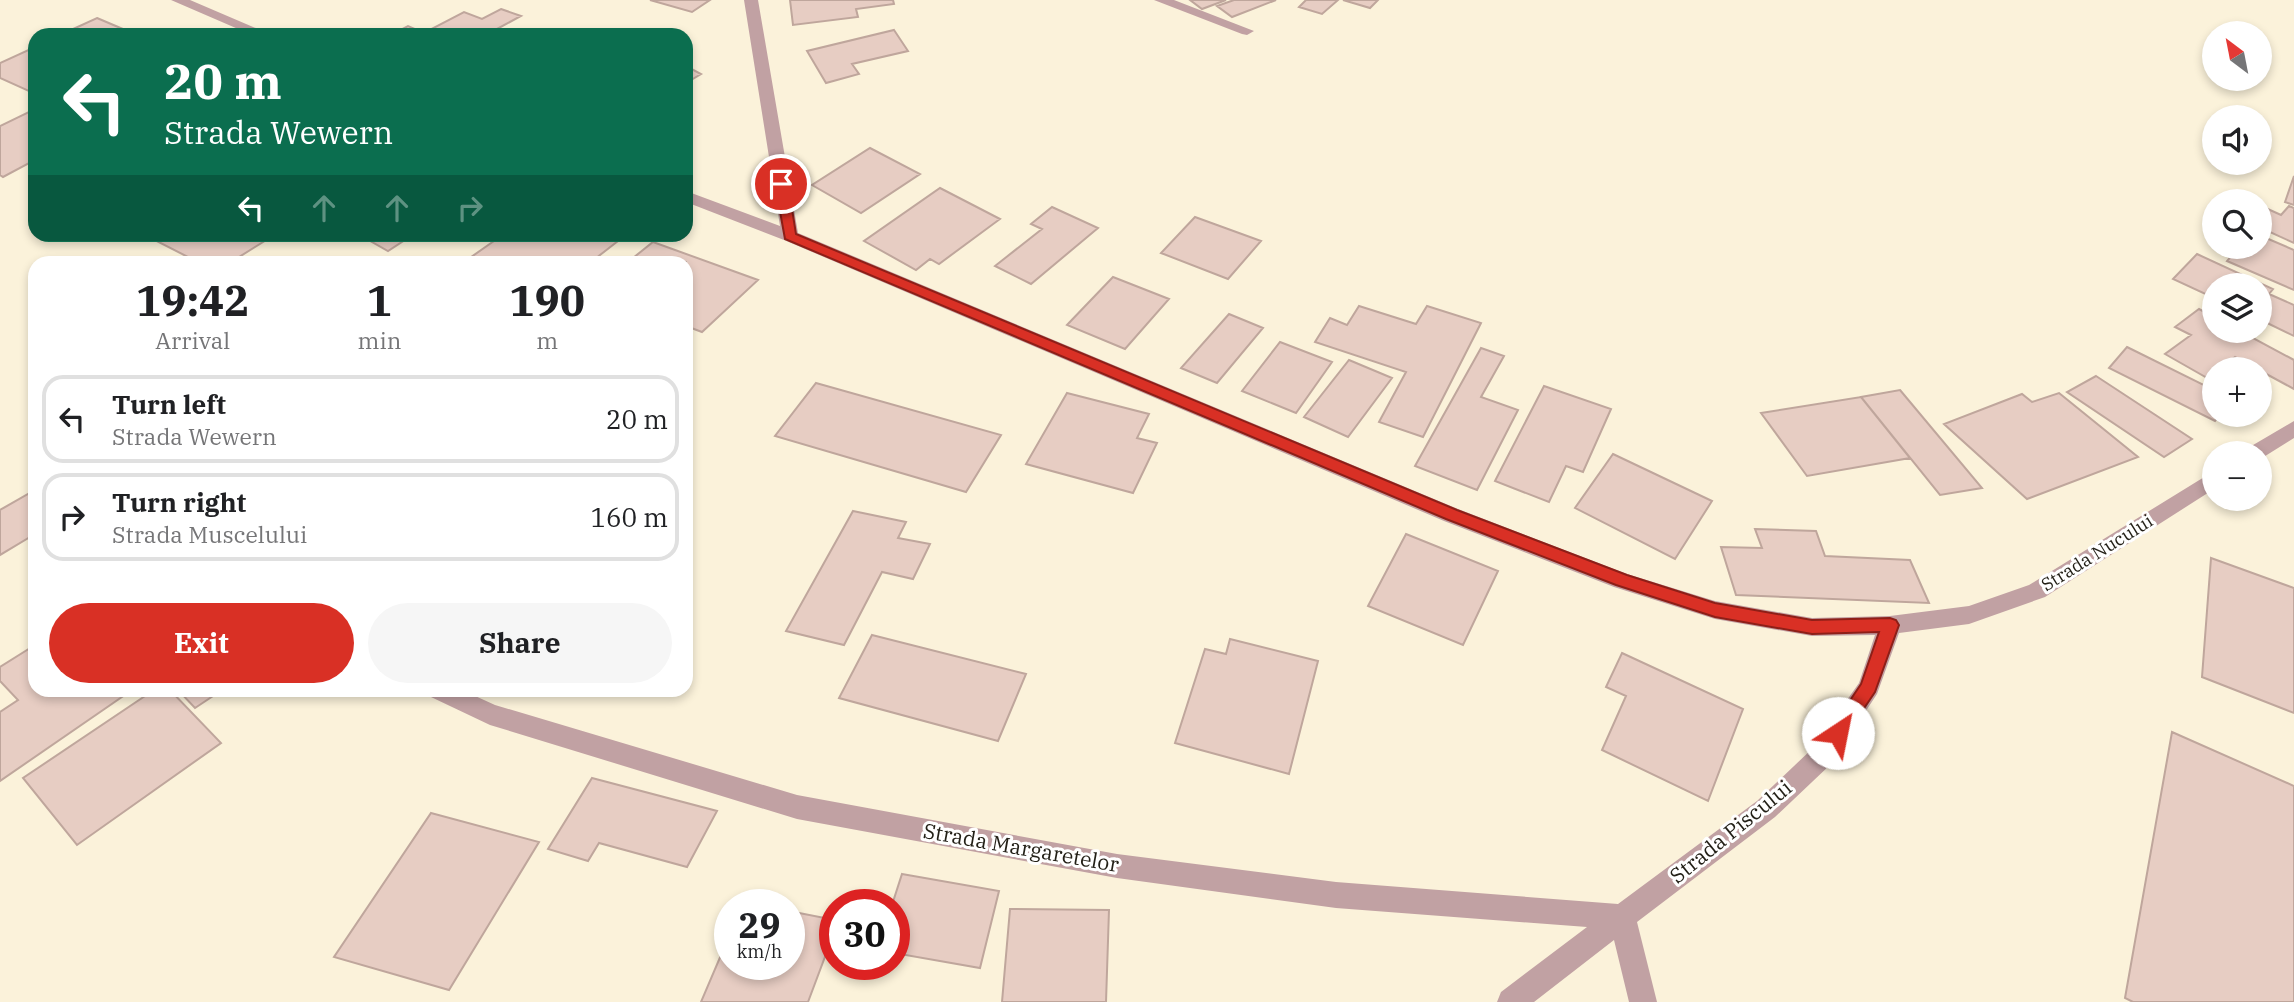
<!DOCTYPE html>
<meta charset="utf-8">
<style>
body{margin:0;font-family:"IBM Plex Serif",serif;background:#f6f6f6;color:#202124;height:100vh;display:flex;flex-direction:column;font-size:26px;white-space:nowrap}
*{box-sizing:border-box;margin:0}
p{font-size:23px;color:#757577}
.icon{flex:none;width:38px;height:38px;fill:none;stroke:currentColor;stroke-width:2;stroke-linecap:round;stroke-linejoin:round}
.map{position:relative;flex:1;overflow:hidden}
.drawer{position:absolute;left:28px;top:256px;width:665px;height:441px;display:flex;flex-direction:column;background:#fff;border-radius:21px;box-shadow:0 4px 10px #0003}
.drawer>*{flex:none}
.top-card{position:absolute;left:28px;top:28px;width:665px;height:214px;border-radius:21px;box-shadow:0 4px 10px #0003;background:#0b6e4f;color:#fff;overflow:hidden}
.needle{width:46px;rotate:328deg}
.buttons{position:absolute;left:2202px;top:21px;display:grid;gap:14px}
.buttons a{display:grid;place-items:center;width:70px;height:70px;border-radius:50%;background:#fff;box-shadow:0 4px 10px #0003;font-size:35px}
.speed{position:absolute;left:714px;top:889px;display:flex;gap:14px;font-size:35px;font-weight:700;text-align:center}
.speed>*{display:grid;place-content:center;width:91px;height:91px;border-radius:50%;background:#fff;box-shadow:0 4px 10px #0003;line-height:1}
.speed small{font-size:18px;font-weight:400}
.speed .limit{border:10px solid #d22;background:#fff;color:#111}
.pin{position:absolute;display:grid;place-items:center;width:60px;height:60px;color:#fff;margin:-30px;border:4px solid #fff;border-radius:50%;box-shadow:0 2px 7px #0007}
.me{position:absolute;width:77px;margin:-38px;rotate:34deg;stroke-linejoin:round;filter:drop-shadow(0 0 5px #0008)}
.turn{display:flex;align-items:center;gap:24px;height:147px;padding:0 21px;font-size:32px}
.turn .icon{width:91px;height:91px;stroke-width:2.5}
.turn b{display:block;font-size:49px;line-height:60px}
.lanes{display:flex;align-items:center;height:66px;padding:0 21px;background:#0003;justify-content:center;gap:35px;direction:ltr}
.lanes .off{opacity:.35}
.eta{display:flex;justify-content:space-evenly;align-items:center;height:119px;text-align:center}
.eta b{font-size:42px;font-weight:800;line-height:49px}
.button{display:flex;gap:14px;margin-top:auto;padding:14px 21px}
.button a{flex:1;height:80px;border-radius:42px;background:#d93025;color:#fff;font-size:28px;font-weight:800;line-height:80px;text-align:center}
.button a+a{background:#f6f6f6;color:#202124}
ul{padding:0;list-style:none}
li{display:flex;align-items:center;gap:21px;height:88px;margin:0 14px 10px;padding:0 7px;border:4px solid #e0e0e0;border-radius:21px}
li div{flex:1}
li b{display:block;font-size:26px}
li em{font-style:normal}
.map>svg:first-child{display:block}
.building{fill:#e7cdc3;stroke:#bfa69c;stroke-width:2}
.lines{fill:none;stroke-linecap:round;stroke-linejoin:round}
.minor{fill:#c1a1a3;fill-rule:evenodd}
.route{fill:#d93025;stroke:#8d1f18;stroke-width:2}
.labels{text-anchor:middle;stroke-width:6;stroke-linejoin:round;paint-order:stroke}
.street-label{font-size:18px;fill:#221f16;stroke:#fff}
.near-street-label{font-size:21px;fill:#221f16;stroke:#fff}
</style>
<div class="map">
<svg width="2294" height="1002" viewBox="0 0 2294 1002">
<rect width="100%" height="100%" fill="#fbf2da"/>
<!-- building -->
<path class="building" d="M650,0h60l-18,12z
M790,0h103l1,4 -38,5 2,8 -65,8z
M1190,0h36l-24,9z
M1234,0h42l-44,17 -15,-11z
M1306,0h32l-16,14 -23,-7z
M1343,0h35l-8,8z
M501,9l20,7 -26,14 11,5h-115l17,-9 16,7 40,-21 18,7z
M97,18l40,17h-77z
M894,30l14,21 -56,13 7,10 -33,9 -19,-32z
M35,47v43l-4,2 -31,-14v-15z
M686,66l15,8 -15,9z
M35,109v51l-32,17 -3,-2v-49z
M870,148l50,26 -59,39 -49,-28z
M2294,176v29l-9,-3z
M940,188l60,31 -61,45 -9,-5 -14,11 -52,-29z
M2259,205l22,10 8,-9 5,2v35l-35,-16z
M1052,207l46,21 -67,56 -36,-18 47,-37 -11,-5z
M1195,217l66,24 -33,38 -67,-26z
M143,234h133l-45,28h-53l10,-5z
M358,234h56l-26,17z
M504,234h123l-36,28h-63l-10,-4 -6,4h-48z
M2259,235l35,15v40l-67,-29 12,-14h20z
M653,242l105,38 -56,52 -16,-6v-64h-58z
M2197,254l76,35 -4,5 25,11v31l-35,-17v-34h-45v13l-41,-19z
M1113,277l56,22 -44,50 -58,-24z
M1359,306l57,18 11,-18 54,17 -58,114 -44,-15 27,-50 -91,-30 15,-24 17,7z
M2199,309l15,8v14h26l54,29v29l-59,-32 -15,12h-6v5l-5,5 -44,-25 26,-19 -16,-8z
M1229,314l34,14 -46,55 -36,-15z
M1280,342l52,20 -36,51 -54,-22z
M2127,347l87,43v25h6l-5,6 -106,-53z
M1481,348l23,8 -23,41 37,13 -41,80 -62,-24z
M1349,360l43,18 -44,59 -44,-20z
M2096,376l96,63 -28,18 -97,-65z
M816,383l185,52 -35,57 -191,-56z
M1544,386l67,23 -28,63 -17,-6 -17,36 -54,-21z
M1900,390l82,98 -42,7 -79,-98z
M1067,393l82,21 -12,24 20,5 -24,50 -107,-29z
M2059,393l79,64 -111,42 -83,-75 78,-30 10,8z
M1861,397l49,61 -103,18 -46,-63z
M1613,454l99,47 -37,58 -100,-51z
M35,490v44l-35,21v-45z
M853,511l53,11 -8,16 32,6 -17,35 -31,-7 -38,73 -58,-14z
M1755,529l61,2 9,25 85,4 19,43 -193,-8 -15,-48 41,1z
M1406,534l92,37 -35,74 -95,-39z
M2211,558l83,30v125l-92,-36z
M872,635l154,39 -28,67 -159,-43z
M1230,639l88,22 -29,113 -114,-31 30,-94 21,5z
M35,645v45h97l-132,91v-69l18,-12 -18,-19v-14z
M1622,653l121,56 -35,92 -106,-51 24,-54 -20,-9z
M154,690h16l51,53 -144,102 -54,-67z
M178,690h44l-27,18z
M2172,732l122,54v216h-161l-8,-4z
M592,778l125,33 -30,56 -88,-24 -11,18 -40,-12z
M431,813l108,29 -90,148 -115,-33z
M902,874l97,17 -19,77 -86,-15 -2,-48z
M1010,909l99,1 -3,92h-104z
M789,911l46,9v10l-27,72h-107l29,-68v30h59z"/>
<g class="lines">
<!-- minor -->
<path class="minor" d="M171,0h19l82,35h-20z
M744,0h14l40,233 660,276 169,65 88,27 97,17 78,-2 79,-10 60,-21 185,-114v18l-169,108 -76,27 -70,9 -22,61 -46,70 -56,53 -138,105 20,80h-28l-15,-62 -80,62h-37l4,-10 86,-65 -251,-19 -219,-30 -320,-59 -307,-94 -59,-28 -4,-7h35l33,15 302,90 320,59 219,28 282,22 139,-103 56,-53 46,-65 16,-48 -63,1 -97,-17 -101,-32 -170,-66 -660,-281 -98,-38v-11l94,35z
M1154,0h20l80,31 -7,4 -5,-1z
M2294,421v17l-32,20 -3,1v-6h-14l3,-5z"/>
</g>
<!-- route -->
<path class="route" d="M781,180l7,4 8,50 661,276 170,65 88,28 97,17 78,-2 6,2 3,5 -24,67 -31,46 -6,3 -7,-3 -3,-5 33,-49 18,-52 -67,2 -97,-17 -99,-32 -170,-66 -661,-280 -10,-55z"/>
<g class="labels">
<!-- street labels -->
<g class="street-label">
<text transform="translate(2097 553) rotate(-32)" y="6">Strada Nucului</text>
</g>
<!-- near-street labels -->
<g class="near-street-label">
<text transform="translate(1731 832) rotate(-39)" y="7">Strada Piscului</text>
<text transform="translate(1021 848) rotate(10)" y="7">Strada Margaretelor</text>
</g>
</g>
</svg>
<div class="buttons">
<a><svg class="needle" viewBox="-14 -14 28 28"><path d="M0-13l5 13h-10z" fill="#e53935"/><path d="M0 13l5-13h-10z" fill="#757577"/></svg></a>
<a><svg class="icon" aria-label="sound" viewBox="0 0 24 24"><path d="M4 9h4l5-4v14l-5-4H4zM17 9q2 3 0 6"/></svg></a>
<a><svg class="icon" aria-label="search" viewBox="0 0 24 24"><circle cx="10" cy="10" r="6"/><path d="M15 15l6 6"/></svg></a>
<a><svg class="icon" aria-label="layers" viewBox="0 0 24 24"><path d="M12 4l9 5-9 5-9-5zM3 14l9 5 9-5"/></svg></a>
<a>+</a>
<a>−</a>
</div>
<div class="speed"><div>29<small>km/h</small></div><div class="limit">30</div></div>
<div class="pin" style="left:781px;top:184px;background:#d93025"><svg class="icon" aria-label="arrive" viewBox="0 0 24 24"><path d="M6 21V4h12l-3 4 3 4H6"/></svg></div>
<svg class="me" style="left:1838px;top:733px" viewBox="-20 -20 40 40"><circle r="19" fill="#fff"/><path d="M0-13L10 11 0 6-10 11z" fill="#d93025"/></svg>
<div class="top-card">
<div class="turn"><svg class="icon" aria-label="left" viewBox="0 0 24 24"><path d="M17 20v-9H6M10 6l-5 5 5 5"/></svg><div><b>20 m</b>Strada Wewern</div></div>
<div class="lanes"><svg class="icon" aria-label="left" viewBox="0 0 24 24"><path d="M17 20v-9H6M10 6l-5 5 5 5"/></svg><svg class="icon off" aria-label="ahead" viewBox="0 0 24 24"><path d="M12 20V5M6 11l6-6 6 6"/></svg><svg class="icon off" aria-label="ahead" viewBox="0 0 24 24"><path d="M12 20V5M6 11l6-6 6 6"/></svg><svg class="icon off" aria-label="right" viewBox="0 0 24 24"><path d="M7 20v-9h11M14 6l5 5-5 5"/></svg></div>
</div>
<section class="drawer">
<div class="eta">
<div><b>19:42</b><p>Arrival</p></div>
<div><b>1</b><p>min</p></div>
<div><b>190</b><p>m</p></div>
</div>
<ul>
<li><svg class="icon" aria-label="left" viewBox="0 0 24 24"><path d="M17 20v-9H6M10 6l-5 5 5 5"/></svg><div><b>Turn left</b><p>Strada Wewern</p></div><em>20 m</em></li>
<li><svg class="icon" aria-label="right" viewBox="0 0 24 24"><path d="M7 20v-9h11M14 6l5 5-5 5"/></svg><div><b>Turn right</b><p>Strada Muscelului</p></div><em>160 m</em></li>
</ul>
<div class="button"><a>Exit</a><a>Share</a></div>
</section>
</div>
